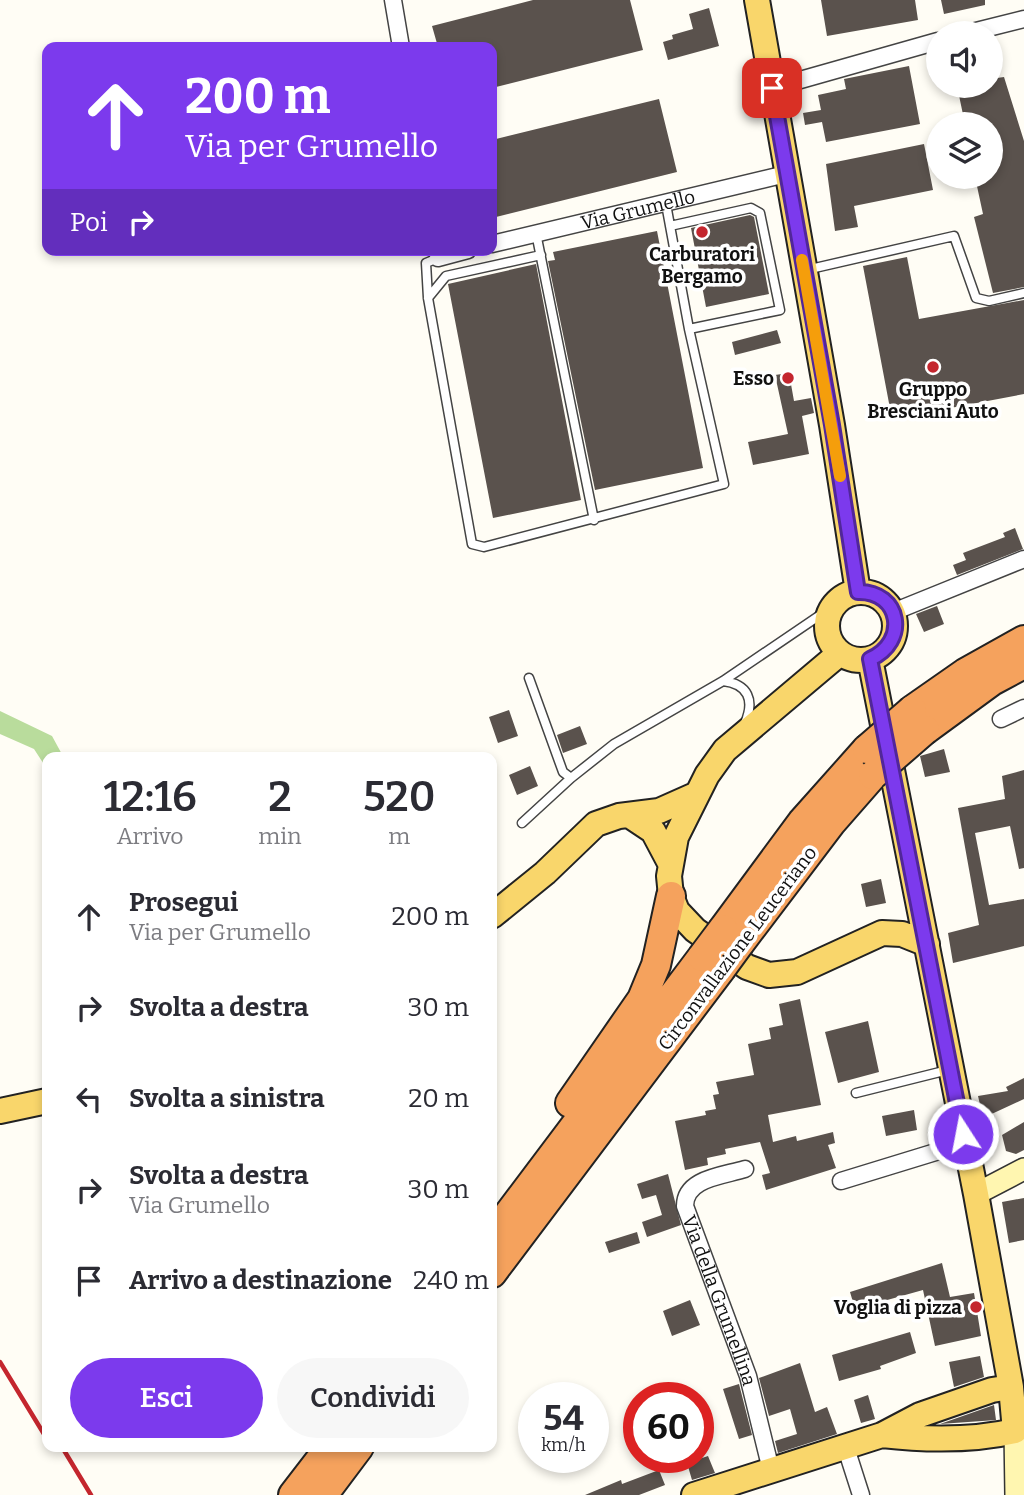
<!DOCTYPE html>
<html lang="it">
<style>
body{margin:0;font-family:Bitter,serif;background:#f7f7f7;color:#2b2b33;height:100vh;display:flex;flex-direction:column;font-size:26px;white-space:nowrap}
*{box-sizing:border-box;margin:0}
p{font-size:23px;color:#7c7c81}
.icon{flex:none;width:38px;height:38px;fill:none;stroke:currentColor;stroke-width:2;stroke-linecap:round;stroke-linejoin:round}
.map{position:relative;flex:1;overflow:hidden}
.sheet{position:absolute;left:42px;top:752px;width:455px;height:700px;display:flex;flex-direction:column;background:#fff;border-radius:14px;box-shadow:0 4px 10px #0003}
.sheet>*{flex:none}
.banner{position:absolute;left:42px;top:42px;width:455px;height:214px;border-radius:14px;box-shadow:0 4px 10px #0003;background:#7c3aed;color:#fff;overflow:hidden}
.controls{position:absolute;left:926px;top:21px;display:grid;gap:14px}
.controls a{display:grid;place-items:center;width:77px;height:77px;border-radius:50%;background:#fff;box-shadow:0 4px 10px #0003;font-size:35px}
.speed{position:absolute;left:518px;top:1382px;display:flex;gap:14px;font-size:35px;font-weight:700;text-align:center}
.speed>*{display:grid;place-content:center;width:91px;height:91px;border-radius:50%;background:#fff;box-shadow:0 4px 10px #0003;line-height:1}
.speed small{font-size:18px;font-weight:400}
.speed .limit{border:10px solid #d22;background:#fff;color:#111}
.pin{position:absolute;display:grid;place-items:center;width:60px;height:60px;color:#fff;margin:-30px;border-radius:14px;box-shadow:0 4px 10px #0006}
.me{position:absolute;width:77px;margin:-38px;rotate:349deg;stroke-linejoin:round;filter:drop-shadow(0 0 5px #0008)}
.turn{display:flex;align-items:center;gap:24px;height:147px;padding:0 28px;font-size:32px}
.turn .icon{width:91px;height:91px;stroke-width:2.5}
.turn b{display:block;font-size:49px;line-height:60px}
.then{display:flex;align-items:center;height:66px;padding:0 28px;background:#0003;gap:14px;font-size:26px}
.eta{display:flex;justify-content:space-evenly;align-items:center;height:119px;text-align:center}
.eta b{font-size:42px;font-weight:600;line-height:49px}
.button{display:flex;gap:14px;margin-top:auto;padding:14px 28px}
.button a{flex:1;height:80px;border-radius:42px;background:#7c3aed;color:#fff;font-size:28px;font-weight:600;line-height:80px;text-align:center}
.button a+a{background:#f7f7f7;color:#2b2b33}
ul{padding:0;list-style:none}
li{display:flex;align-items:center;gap:21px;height:91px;padding:0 28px}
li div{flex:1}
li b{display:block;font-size:26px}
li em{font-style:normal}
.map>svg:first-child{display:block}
.forest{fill:#b9dc9c}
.building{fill:#5a524d}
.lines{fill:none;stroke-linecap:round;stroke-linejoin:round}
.lane-casing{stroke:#444;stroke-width:11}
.street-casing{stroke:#444;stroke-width:19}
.secondary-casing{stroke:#333;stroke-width:24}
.primary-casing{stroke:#222;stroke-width:28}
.highway-casing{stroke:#222;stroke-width:32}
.lane{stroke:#fff;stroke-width:8}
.street{stroke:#fff;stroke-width:16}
.secondary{stroke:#fff6b0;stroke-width:21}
.primary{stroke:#f9d66b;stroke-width:24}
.highway{stroke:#f5a25d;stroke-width:28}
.rail{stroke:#c4262e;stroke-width:4.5}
.highway-bridge-casing{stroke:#222;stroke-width:32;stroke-linecap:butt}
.highway-bridge{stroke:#f5a25d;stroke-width:28}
.route-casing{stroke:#51269a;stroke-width:18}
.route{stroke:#7c3aed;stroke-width:12}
.slow{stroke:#f59e0b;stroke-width:12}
.poi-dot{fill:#c4262e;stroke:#fff;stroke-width:2.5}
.labels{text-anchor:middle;stroke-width:7;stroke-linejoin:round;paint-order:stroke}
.street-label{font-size:19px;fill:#111;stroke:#fff}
.poi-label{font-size:19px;font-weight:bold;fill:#111;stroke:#fff}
</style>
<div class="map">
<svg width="1024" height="1495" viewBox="0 0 1024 1495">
<rect width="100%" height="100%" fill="#fffdf5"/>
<!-- forest -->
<path class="forest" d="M0,711l52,25 12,22h-17v11l-13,-20 -34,-15z"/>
<!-- building -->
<path class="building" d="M533,0h97l13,50 -151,38v-41h-54l-6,-21z
M821,0h94l3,20 -91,16z
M941,0h44v5l-41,9z
M709,8l10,38 -51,14 -5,-18 10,-3 -1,-4 21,-6 -4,-15z
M909,66l11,58 -94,18 -4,-20 -17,3 -2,-12 18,-3 -3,-15 28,-6 -2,-10z
M1004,77l20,64v146l-31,6 -19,-76 9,-3 -8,-37h15v-53h-25l-8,-38h33v-7z
M659,99l18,73 -185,46v-78z
M924,144l9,46 -79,16 4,21 -23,4 -9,-67z
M750,215l4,2 15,77 -63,13 -15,-79z
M657,231l46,237 -108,22 -47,-229 7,-1 -2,-8z
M907,257l12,62 105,-19v94l-132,25 -29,-153z
M536,264l45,236 -88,18 -45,-234z
M777,330l4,13 -46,12 -3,-13z
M789,373l5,28 17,-3 3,15 -12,3 7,38 -56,11 -5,-23 40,-8 -13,-59z
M1015,528l8,21 -66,26 -4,-10 13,-5 -3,-7 42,-16 -2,-4z
M937,606l7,18 -20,8 -8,-18z
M509,710l9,26 -20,7 -9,-26z
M580,726l7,18 -24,9 -6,-18z
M944,749l6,23 -25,5 -5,-21z
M530,766l8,20 -21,9 -8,-20z
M1024,770v98l-5,1 -9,-43 -35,7 14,72 35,-6v47l-71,17 -5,-30 31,-8 -21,-117 47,-9 -3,-23z
M881,879l5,24 -20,4 -5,-23z
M800,999l21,106 -53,10 5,27 23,-6 1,5 36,-9 2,11 -7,2 8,23 -70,22 -4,-15 8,-2 -10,-31 -35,7 1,5 -19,4 1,7 -23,5 -10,-49 31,-6 -1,-4 11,-2 -3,-14 6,-1 -3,-12 38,-7 -6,-31 23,-5 -2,-11 14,-3 -4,-21z
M868,1021l11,51 -41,11 -13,-51z
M1024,1078v21l-41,19 -5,-22 30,-5 -2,-4z
M914,1110l3,20 -31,6 -4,-20z
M1024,1122v28l-8,4 -10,-3 -4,-16z
M668,1174l13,51 -34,12 -5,-15 20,-7 -6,-20 -14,4 -5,-15z
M1024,1198v42l-15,3 -7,-41z
M637,1232l3,11 -31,10 -4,-11z
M942,1263l8,34 24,-4 7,43 -46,10 -12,-56 -68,19 -5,-17z
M690,1300l10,25 -28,11 -9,-25z
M910,1332l6,21 -36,13 1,3 -42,12 -7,-26z
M980,1356l4,21 -30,10 -5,-25z
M800,1363l15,49 12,-5 10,27 -59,19 -3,-12 22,-7 -7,-25 -21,7 -10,-38z
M739,1384l13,51 -13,4 -16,-50z
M868,1395l7,24 -14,4 -7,-23z
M994,1405l2,15 -56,4z
M708,1456l7,17 -23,7 -5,-17z
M659,1470l6,15 -26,10h-54l36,-15 1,4z"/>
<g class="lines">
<defs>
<path id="lane" d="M670,226l81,-18 9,5 20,97 -91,19
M536,233l58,287
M438,258l-12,5 2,35 44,246 12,3 240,-63 -35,-155 -23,-125
M806,270l148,-34 22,62 13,3 35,-8
M428,298l18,-22 95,-21
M529,678l34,94 8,6 43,-34 109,-63 109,-74
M723,681c25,3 32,19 22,42
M522,823l49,-45
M856,1093l92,-23"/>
<g id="street">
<path d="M393,0l8,47"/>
<path d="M968,33l56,-14"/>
<path d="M772,88l166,-47"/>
<path id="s1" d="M492,244l294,-70"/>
<path d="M438,258l30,-8"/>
<path d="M893,612l131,-53"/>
<path d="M1001,719l23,-11"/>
<path id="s2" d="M745,1169c-22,7 -60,9 -60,37l63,170 23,94"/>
<path d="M841,1181l124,-38"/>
<path d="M845,1445l16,50"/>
</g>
<path id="secondary" d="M976,1194l48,-25
M1015,1431l1,64"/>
<path id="primary" d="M757,0l75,425 26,167
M827 626a34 34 0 1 1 68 0a34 34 0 1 1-68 0Z
M840,653l-115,97 -18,25 -31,62 -7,39 2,20 6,15 18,19 52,37 22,8 28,-3 85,-39 20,1 25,10
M870,659l106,535 35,193 4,44c-44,10 -89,9 -133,4
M629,815l24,16 17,32
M492,916l53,-43 51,-49 23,-8 40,-5 36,-16
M0,1111l47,-10
M694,1495l188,-60 38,-20 72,-25 19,-3"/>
<path id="highway" d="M912,710l53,-37 59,-33
M925,730l67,-49 32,-17
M723,929l79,-107 65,-73
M740,943l91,-120 42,-48
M570,1103l72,-104 14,-34 15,-69
M492,1236l210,-279
M492,1273l229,-304
M293,1495l37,-48
M323,1495l36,-48"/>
</defs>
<!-- lane casing -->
<use href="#lane" class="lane-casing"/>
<!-- street casing -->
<use href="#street" class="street-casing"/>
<!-- secondary casing -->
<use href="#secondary" class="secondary-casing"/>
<!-- primary casing -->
<use href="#primary" class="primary-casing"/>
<!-- highway casing -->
<use href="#highway" class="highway-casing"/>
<!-- lane -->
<use href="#lane" class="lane"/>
<!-- street -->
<use href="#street" class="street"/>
<!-- secondary -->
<use href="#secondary" class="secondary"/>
<!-- primary -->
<use href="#primary" class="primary"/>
<!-- highway -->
<use href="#highway" class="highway"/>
<!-- rail -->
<path class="rail" d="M0,1362l47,77
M62,1447l29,48"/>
<defs>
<path id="highway-bridge" d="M867,749l45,-39
M873,775l52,-45
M702,957l21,-28
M721,969l19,-26"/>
</defs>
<!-- highway-bridge casing -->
<use href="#highway-bridge" class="highway-bridge-casing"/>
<!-- highway-bridge -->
<use href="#highway-bridge" class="highway-bridge"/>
</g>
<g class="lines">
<defs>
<path id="route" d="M772,88l60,337 26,167c43,-1 51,50 12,67l93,475"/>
</defs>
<!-- route casing -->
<use href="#route" class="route-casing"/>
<!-- route -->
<use href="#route" class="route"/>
<!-- slow -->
<path class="slow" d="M802,260l38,216"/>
</g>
<!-- markers -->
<g class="poi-dot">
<circle cx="702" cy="232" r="7"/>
<circle cx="933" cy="367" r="7"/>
<circle cx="788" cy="378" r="7"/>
<circle cx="976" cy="1307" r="7"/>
</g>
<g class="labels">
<!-- street labels -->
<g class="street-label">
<text dy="7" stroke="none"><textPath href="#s1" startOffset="150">Via Grumello</textPath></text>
<text transform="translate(737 948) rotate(-53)" y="7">Circonvallazione Leuceriano</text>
<text dy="7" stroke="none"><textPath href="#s2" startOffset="177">Via della Grumellina</textPath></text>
</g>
<!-- poi labels -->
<g class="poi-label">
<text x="702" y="261">Carburatori<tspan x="702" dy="22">Bergamo</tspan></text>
<text x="774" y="385" text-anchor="end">Esso</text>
<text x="933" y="396">Gruppo<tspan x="933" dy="22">Bresciani Auto</tspan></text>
<text x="962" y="1314" text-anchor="end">Voglia di pizza</text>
</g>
</g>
</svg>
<div class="controls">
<a><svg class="icon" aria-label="sound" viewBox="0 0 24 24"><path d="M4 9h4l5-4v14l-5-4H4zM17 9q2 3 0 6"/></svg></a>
<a><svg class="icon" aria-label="layers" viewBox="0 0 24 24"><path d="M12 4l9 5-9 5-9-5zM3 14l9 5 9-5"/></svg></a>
</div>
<div class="speed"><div>54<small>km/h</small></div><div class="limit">60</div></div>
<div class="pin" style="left:772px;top:88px;background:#d93025"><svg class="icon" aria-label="arrive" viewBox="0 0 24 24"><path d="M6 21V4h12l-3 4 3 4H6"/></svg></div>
<svg class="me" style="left:963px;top:1134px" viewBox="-20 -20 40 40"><circle r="17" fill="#7c3aed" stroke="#fff" stroke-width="3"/><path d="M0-11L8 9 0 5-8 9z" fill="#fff"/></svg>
<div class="banner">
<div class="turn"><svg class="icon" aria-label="ahead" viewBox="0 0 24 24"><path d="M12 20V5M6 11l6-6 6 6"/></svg><div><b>200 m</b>Via per Grumello</div></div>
<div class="then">Poi<svg class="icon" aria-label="right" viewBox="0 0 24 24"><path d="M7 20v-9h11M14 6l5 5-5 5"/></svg></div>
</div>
<section class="sheet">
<div class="eta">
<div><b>12:16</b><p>Arrivo</p></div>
<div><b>2</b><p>min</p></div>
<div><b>520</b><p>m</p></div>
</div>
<ul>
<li><svg class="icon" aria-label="ahead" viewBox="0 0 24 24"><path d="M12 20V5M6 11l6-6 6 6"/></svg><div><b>Prosegui</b><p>Via per Grumello</p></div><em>200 m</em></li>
<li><svg class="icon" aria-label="right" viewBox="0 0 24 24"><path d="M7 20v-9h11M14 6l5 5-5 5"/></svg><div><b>Svolta a destra</b></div><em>30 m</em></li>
<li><svg class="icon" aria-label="left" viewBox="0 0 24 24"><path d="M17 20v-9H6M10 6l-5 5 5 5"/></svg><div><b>Svolta a sinistra</b></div><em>20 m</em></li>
<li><svg class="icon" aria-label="right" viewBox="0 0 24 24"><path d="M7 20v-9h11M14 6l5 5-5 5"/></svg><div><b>Svolta a destra</b><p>Via Grumello</p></div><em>30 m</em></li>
<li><svg class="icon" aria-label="arrive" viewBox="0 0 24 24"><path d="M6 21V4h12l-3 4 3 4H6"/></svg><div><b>Arrivo a destinazione</b></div><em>240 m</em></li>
</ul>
<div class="button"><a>Esci</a><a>Condividi</a></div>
</section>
</div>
